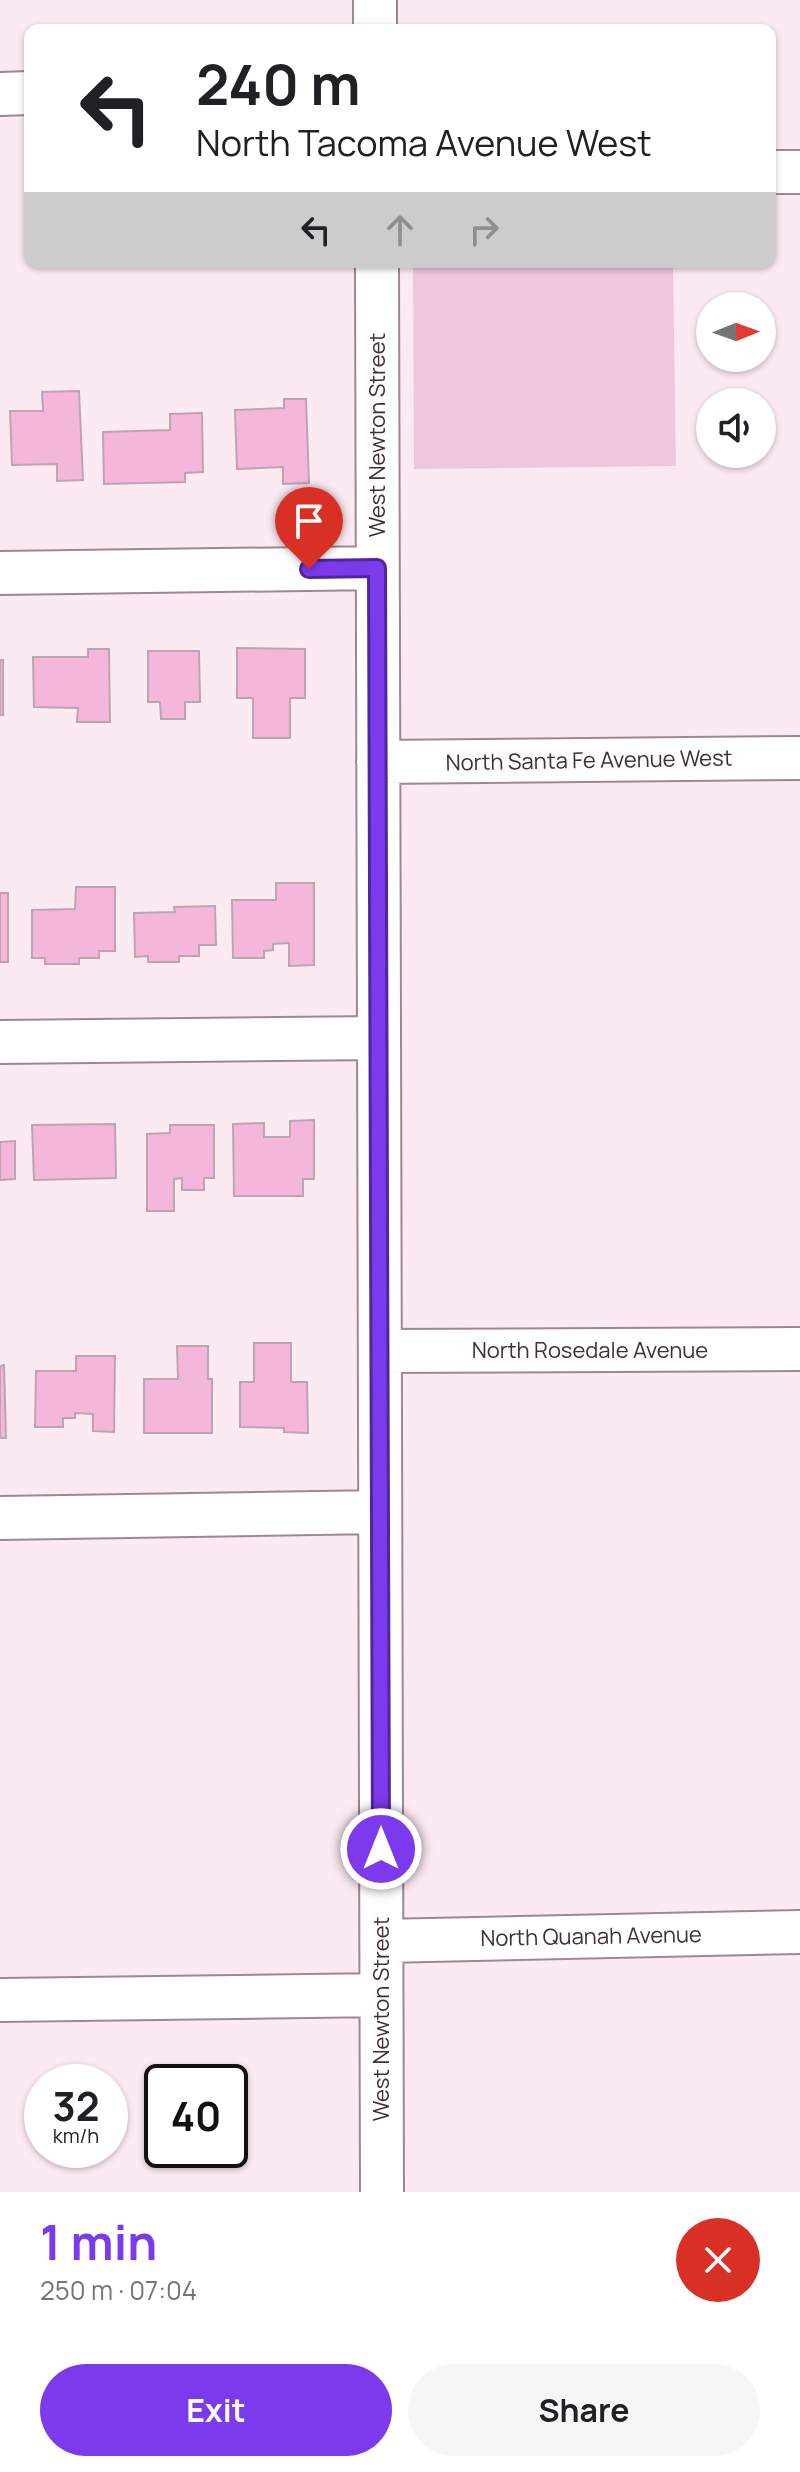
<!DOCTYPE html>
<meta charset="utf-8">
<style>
body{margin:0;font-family:Manrope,sans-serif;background:#f6f6f6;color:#202124;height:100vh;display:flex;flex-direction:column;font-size:30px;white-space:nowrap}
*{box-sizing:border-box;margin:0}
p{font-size:26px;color:#757577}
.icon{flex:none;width:44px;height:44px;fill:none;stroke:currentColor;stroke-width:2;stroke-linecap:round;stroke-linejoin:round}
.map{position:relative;height:2192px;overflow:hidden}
.details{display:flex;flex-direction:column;background:#fff;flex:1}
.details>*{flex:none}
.guide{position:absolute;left:24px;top:24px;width:752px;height:244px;border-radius:16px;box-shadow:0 2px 6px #0004;background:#fff;color:#202124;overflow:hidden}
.needle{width:52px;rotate:89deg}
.fabs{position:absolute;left:696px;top:292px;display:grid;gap:16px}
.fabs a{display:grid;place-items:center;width:80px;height:80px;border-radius:50%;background:#fff;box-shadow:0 2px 6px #0004;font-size:40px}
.speed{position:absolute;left:24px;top:2064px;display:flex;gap:16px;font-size:40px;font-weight:700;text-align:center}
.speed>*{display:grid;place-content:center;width:104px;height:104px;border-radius:50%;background:#fff;box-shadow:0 2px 6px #0004;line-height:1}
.speed small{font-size:20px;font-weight:400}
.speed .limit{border:4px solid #111;border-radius:12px;background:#fff;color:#111}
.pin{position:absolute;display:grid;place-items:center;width:68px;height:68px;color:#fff;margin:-82px -34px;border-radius:50% 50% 50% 0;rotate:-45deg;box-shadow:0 0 8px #0007}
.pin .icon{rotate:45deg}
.me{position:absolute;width:88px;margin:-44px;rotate:0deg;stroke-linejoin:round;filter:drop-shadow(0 0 6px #0008)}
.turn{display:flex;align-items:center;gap:28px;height:168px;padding:0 40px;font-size:36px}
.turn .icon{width:104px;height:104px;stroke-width:2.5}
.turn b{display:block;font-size:56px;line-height:68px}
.lanes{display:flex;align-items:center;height:76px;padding:0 40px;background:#0003;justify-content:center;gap:40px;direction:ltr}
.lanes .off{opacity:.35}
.round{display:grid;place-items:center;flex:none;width:84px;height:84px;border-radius:42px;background:#f6f6f6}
.summary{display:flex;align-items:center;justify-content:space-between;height:136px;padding:0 40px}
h1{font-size:48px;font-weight:700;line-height:60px;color:#7c3aed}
.primary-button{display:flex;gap:16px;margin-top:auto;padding:16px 40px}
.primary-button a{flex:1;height:92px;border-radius:48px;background:#7c3aed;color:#fff;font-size:32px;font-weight:700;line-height:92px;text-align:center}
.primary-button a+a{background:#f6f6f6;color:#202124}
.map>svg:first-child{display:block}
.green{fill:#efc7dc}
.building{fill:#f5b7d9;stroke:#bea3b1;stroke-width:2}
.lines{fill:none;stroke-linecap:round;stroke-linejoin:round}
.minor-casing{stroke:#a08694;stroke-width:46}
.minor{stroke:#fff;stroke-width:42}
.route-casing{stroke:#51269a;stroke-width:20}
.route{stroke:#7c3aed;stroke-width:14}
.labels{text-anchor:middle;stroke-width:6;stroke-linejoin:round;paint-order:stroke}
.street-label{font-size:22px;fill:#3d3137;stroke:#fdfdfd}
</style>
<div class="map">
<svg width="800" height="2192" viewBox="0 0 800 2192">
<rect width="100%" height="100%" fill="#fceaf3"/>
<!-- green -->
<path class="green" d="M413,262h260l3,204 -262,3z"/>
<!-- building -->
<path class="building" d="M79,391l4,89 -26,1v-17l-45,1 -2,-54h33l-1,-19z
M284,399h22l3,84 -26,1v-17l-46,2 -2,-59 49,-2z
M202,413l1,59 -18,1v9l-81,2 -1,-52 67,-2v-16z
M237,648l68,1v49h-15v40h-37v-40h-16z
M88,649h21l1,73h-33l1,-14 -44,-1 -1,-50h55z
M148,651h51l1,51h-15v17h-24l-1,-17h-12z
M0,660h3v55h-3z
M276,883h38v82l-25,1v-23l-16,1v6l-9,1v7h-31l-1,-58h44z
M76,887h39v64h-16v7h-20v6h-34v-6h-13v-48l43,-1z
M0,893h8v69h-8z
M215,906l1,39h-17v11h-20v6h-31v-6l-13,1 -1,-44 41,-1 -1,-5z
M314,1120v59h-11v17h-69l-1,-72 31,-1v14h26v-16z
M115,1124l1,54 -82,2 -2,-55z
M170,1125h44v53h-10v12h-22v-12l-8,1v32h-27v-77l23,-1z
M15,1141v38l-15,1v-38z
M254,1343h37v39h16l1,51 -24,-1v-4l-44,-1v-45h14z
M177,1346h31v33h4v54h-68v-54h34z
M76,1356h39l-1,76 -21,-1v-17l-18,-1v5h-12v9h-28l1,-56h40z
M4,1365l2,73h-6v-72z"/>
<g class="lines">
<defs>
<path id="minor" d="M375,0v30
M0,94l30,-1
M770,172h30
M377,262l5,1930
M0,573l377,-5
M378,762l422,-4
M0,1042l379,-4
M380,1351l420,-2
M0,1518l380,-6
M382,1941l418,-9
M0,2000l381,-5"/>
</defs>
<!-- minor casing -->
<use href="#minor" class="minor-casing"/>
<!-- minor -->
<use href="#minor" class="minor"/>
</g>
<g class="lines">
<defs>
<path id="route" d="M309,569l68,-1 4,1281"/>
</defs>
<!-- route casing -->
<use href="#route" class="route-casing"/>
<!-- route -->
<use href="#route" class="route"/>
</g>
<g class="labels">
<!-- street labels -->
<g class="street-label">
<text transform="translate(377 435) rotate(-90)" y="8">West Newton Street</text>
<text transform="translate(589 760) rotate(-1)" y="8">North Santa Fe Avenue West</text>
<text x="590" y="1358">North Rosedale Avenue</text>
<text transform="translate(591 1936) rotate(-1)" y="8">North Quanah Avenue</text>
<text transform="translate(381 2019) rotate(-90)" y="8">West Newton Street</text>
</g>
</g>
</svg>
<div class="fabs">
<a><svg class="needle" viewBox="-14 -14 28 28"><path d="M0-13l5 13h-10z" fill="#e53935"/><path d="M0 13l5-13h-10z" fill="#757577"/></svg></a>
<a><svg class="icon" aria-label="sound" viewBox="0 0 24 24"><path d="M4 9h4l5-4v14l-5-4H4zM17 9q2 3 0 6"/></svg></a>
</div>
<div class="speed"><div>32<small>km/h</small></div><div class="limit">40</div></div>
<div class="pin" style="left:309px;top:569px;background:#d93025"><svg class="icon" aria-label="arrive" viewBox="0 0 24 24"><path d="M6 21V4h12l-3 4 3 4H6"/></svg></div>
<svg class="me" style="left:381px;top:1849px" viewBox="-20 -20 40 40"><circle r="17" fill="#7c3aed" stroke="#fff" stroke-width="3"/><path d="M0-11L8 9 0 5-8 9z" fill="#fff"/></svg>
<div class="guide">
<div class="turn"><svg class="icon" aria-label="left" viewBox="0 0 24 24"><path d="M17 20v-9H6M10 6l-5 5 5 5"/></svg><div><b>240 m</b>North Tacoma Avenue West</div></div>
<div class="lanes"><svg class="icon" aria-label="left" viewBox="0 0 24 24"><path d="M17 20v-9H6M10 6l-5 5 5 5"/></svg><svg class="icon off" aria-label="ahead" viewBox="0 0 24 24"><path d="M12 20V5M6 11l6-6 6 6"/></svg><svg class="icon off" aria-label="right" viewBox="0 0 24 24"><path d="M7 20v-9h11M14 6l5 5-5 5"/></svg></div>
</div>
</div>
<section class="details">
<div class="summary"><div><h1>1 min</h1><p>250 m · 07:04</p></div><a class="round" style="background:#d93025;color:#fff"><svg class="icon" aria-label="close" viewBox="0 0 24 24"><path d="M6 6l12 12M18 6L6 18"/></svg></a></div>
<div class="primary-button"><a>Exit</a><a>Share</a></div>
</section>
